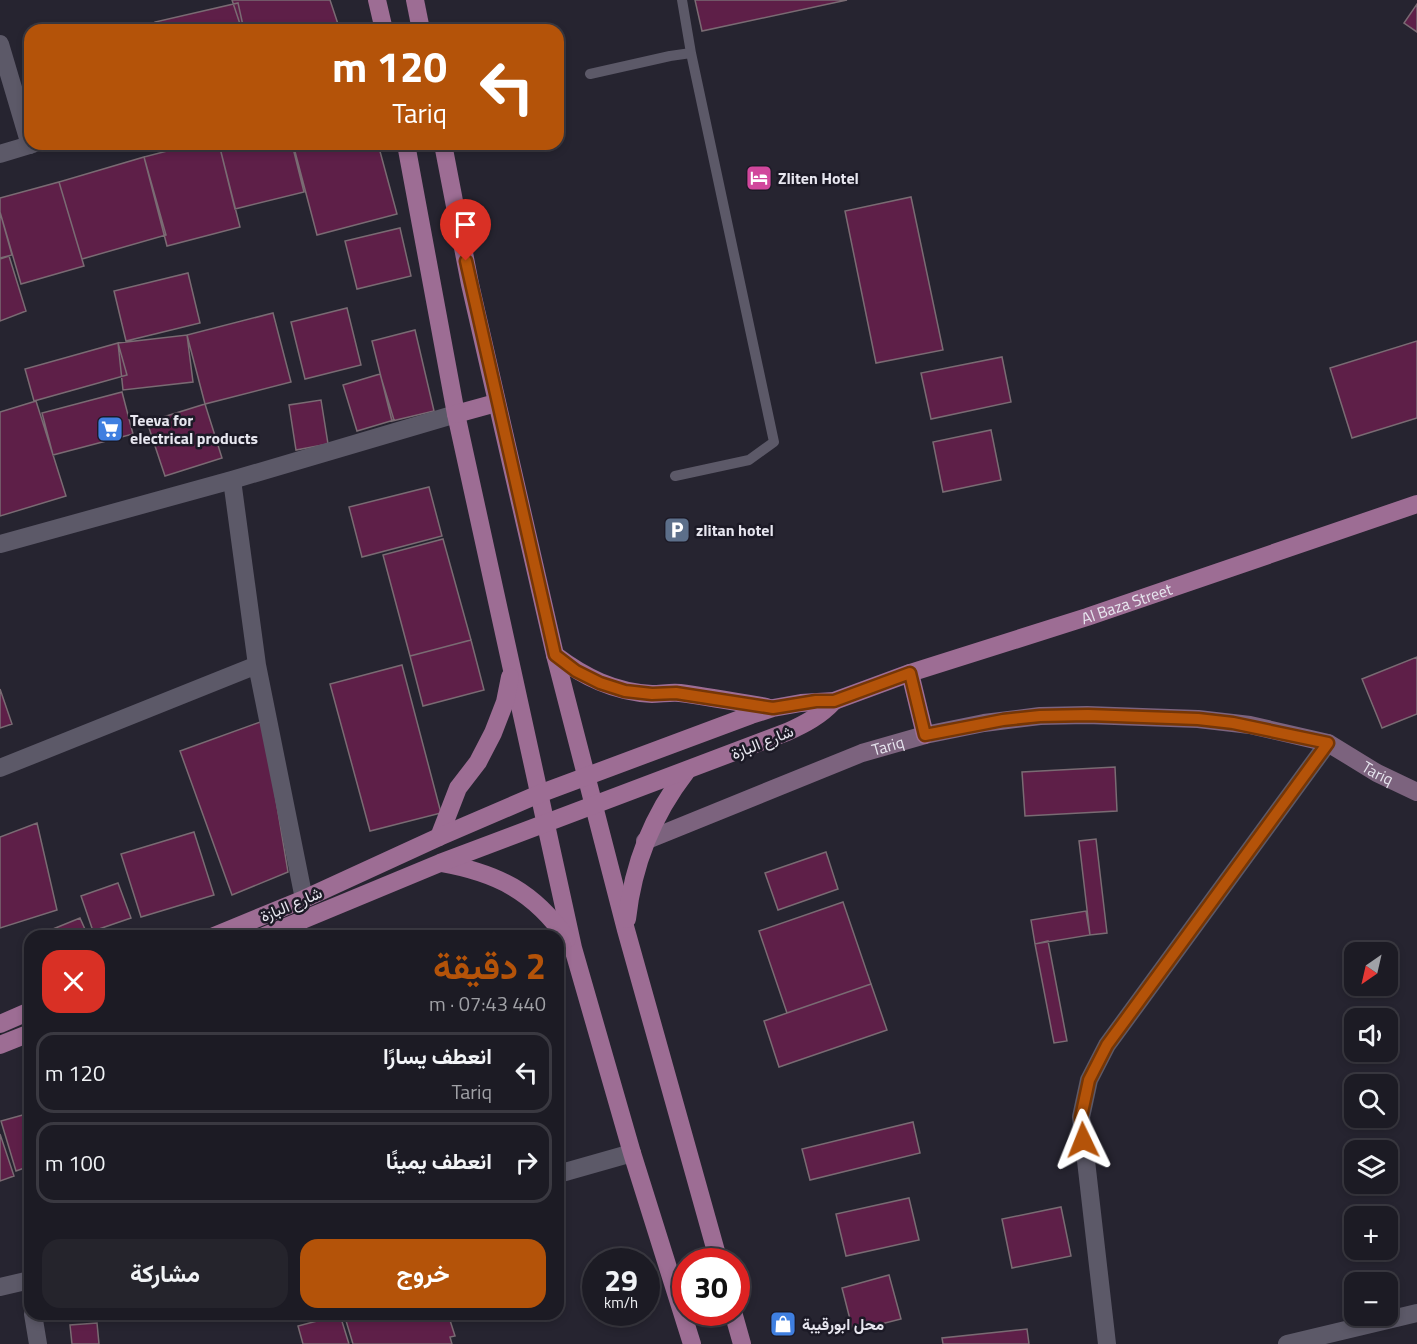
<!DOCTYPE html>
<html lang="ar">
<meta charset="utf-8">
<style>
body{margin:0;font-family:"Titillium Web",Vazirmatn,sans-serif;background:#25242c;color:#f1f3f6;direction:rtl;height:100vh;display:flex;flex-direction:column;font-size:22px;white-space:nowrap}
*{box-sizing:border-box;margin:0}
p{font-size:20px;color:#a0a1a6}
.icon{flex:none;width:33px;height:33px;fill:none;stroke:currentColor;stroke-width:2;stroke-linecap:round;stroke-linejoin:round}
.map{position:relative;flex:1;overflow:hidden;direction:ltr}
.side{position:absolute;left:24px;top:930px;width:540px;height:390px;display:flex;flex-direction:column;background:#1c1b24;border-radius:18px;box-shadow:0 3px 9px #0003,0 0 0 2px #3a3941;direction:rtl}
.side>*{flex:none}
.banner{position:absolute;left:24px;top:24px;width:540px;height:126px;border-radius:18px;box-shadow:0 3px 9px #0003,0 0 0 2px #3a3941;direction:rtl;background:#b45309;color:#fff;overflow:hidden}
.needle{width:39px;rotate:214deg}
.buttons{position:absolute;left:1344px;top:942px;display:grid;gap:12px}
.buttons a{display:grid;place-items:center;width:54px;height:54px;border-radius:12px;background:#1c1b24;box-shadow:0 3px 9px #0003,0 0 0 2px #3a3941;font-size:30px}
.speed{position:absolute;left:582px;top:1248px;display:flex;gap:12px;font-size:30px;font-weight:700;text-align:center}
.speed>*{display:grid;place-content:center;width:78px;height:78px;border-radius:50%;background:#1c1b24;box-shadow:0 3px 9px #0003,0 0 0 2px #3a3941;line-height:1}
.speed small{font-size:15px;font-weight:400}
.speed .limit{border:9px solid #d22;background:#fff;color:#111}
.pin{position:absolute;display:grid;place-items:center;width:51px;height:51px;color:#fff;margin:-62px -26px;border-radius:50% 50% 50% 0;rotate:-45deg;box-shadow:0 0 6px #0007}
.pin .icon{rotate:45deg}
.me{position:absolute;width:66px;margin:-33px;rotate:358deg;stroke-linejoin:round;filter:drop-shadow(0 0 4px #0008)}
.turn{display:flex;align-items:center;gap:21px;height:126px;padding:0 18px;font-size:27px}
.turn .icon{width:78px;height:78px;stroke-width:2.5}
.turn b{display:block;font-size:42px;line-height:51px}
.round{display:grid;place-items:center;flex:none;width:63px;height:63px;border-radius:18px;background:#25242c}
.overview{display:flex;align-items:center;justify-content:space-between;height:102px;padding:0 18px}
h1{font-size:36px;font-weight:700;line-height:45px;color:#b45309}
.primary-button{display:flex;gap:12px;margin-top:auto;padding:12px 18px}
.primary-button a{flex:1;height:69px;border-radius:18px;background:#b45309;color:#fff;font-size:24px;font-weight:700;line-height:69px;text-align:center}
.primary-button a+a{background:#25242c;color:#f1f3f6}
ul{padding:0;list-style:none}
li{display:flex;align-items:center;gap:18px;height:81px;margin:0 12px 9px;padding:0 6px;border:3px solid #3a3941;border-radius:18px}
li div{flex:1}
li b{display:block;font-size:22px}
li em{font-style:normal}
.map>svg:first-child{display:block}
.building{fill:#5e1f48;stroke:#7a6b73;stroke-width:1.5}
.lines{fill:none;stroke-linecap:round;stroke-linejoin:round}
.lane{stroke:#5c5968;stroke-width:10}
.street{stroke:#5c5968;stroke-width:18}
.secondary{stroke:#7c637e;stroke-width:18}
.primary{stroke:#9d6d94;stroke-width:18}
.route-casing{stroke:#753606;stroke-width:15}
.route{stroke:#b45309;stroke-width:10}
.labels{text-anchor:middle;stroke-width:5;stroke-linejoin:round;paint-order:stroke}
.poi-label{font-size:16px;font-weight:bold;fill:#e7e6ef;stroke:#1c1a26;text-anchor:start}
.street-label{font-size:16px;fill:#e7e6ef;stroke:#1c1a26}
</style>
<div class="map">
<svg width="1417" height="1344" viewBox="0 0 1417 1344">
<rect width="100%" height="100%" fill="#262430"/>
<!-- building -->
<path class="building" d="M232,0h98l10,30h-98z
M695,0h152l-145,31z
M238,3l6,27h-88l-1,-8z
M1417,4v28l-13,-9z
M194,144h25l21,83 -73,19 -23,-89z
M219,144h73l12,48 -69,17z
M293,144h85l19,70 -80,21z
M144,157l22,78 -84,24 -23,-77z
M59,182l25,84 -63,18 -21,-72v-14z
M911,197l32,153 -67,13 -31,-152z
M0,212l12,43 -12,3z
M400,228l11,48 -54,13 -12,-48z
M9,256l17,55 -26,10v-62z
M188,273l12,50 -74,18 -12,-50z
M347,308l14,57 -56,14 -14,-57z
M273,313l18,69 -86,22 -18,-69z
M415,330l19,81 -42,10 -20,-80z
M187,335l6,47 -70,8 -5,-47z
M1417,341v77l-65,20 -22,-70z
M118,343l9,32 -93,26 -9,-32z
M1002,357l9,45 -80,17 -10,-46z
M380,374l14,46 -37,11 -14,-46z
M122,392l11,42 -80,21 -11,-42z
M321,400l7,44 -32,6 -7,-45z
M36,401l30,95 -66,20v-104z
M205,404l17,54 -57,18 -18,-54z
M991,430l10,50 -58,12 -10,-50z
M429,487l13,49 -80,21 -13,-50z
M443,539l28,101 -61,16 -27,-101z
M471,640l13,50 -61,16 -13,-50z
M1417,657v57l-35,14 -20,-49z
M402,665l39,148 -71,18 -40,-147z
M0,689l12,35 -12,4z
M263,721l25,151 -56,23 -52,-144z
M1115,767l2,44 -92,5 -3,-44z
M37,823l20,87 -57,18v-91z
M194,832l20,63 -73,22 -20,-63z
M1096,839l11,94 -17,2 -11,-94z
M826,852l12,37 -60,21 -13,-37z
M118,883l13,35 -38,13 -12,-35z
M843,902l28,82 -84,29 -28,-82z
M1086,911l4,24 -55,9 -4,-24z
M80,918l8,18h-32l-3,-7z
M1048,941l19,100 -13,2 -19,-99z
M871,984l16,46 -108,37 -15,-46z
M30,1113v53l-14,5 -15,-50z
M913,1122l7,31 -110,27 -8,-31z
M0,1134l14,42 -14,5z
M909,1198l10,42 -73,16 -10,-42z
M1061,1207l10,49 -59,12 -10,-49z
M889,1275l12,44 -48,12 -11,-43z
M344,1314h104l7,22 -5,1 2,7h-99z
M340,1315l9,29h-46l-5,-18z
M97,1323l2,21h-27l-2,-19z
M1027,1329l2,15h-86l-1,-6z"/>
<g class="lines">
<!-- lane -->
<path class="lane" d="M682,0l9,53
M590,74l80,-18 21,-3 83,389 -25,18 -74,16"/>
<!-- street -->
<path class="street" d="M0,44l30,101
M0,154l33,-10
M232,480l25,185 47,234
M0,544l232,-64 224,-66
M0,768l257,-103
M558,1174l74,-21
M0,1287l30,-7
M33,1314l5,30
M1107,1344l-26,-227 8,-37 18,-35 221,-302
M1287,1344l130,-31"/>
<!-- secondary -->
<path class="secondary" id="s1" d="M645,841l217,-88 63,-18 59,-12 56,-7 47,-1 111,4 52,6 78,18 49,30 40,19"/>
<!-- primary -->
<g class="primary">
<path d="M377,0l7,30"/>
<path d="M415,0l6,30"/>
<path d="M406,144l50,270 117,534 59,205 60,191"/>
<path d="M443,144l27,140 85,371 71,275 93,332"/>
<path d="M456,414l40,-11"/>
<path d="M555,655c29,22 59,37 97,39 9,0 19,-2 28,-1 29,4 58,9 87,14"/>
<path d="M910,673l15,62"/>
<path d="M439,837l19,-49 20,-26 15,-29 12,-31 5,-25"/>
<path d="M441,863c57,10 93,29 126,76"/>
<path d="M627,919c6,-55 25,-103 59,-147"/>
<path id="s2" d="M214,936l90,-37 135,-62 100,-43 212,-79 22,-7 28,-5 33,-2 76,-28 177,-56 330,-113"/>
<path d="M264,936l176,-73 347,-131c18,-8 33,-16 47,-31"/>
<path d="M0,1024l30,-13"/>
<path d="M0,1045l30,-12"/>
<path d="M733,1312l9,32"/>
</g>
</g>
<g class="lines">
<defs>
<path id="route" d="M466,261l89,394 21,16 24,12 25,8 27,3 24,-1 97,15 43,-7h18l76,-28 15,62 78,-15 37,-4 48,-1 110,4 35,4 95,20 -221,302 -18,35 -8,37 2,23"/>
</defs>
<!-- route casing -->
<use href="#route" class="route-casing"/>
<!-- route -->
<use href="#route" class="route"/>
</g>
<!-- icons -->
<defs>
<symbol id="hotel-square" viewBox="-11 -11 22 22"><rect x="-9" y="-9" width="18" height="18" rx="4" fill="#d1479c" stroke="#1c1a26"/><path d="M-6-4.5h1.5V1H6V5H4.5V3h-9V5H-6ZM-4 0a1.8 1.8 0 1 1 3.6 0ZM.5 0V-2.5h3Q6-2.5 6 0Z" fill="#fff"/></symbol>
<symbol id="supermarket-square" viewBox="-11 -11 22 22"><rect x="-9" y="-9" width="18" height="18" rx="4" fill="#3f7fe0" stroke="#1c1a26"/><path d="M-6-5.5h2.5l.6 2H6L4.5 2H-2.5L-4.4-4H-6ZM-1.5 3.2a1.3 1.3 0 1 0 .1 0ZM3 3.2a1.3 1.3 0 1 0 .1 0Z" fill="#fff"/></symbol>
<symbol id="parking-square" viewBox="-11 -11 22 22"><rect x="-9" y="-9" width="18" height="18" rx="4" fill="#5c6f8a" stroke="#1c1a26"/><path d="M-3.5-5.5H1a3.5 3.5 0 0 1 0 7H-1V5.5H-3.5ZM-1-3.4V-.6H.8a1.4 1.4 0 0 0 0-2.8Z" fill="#fff"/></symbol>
<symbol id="shop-square" viewBox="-11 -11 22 22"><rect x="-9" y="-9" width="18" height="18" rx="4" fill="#3f7fe0" stroke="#1c1a26"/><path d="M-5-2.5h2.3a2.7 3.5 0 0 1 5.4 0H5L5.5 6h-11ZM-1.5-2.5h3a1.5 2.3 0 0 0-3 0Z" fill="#fff"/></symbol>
</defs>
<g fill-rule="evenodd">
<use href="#hotel-square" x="744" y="163" width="30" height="30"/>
<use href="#supermarket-square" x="95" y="414" width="30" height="30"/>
<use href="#parking-square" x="662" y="515" width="30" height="30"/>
<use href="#shop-square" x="768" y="1309" width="30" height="30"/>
</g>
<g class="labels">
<!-- poi labels -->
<g class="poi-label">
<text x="778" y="184">Zliten Hotel</text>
<text x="130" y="426">Teeva for<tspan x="130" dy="18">electrical products</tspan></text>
<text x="696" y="536">zlitan hotel</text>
<text x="802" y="1330">محل ابورقيبة</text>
</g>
<!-- street labels -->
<g class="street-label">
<text dy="6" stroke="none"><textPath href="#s2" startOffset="974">Al Baza Street</textPath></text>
<text transform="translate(762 742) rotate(-22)" y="6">شارع البازة</text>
<text dy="6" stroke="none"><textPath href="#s1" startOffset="261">Tariq</textPath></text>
<text dy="6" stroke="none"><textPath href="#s1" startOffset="765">Tariq</textPath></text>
<text transform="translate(291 904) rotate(-23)" y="6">شارع البازة</text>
</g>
</g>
</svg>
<div class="buttons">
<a><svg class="needle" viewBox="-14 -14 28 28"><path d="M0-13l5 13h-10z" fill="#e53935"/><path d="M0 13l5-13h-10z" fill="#a0a1a6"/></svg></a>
<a><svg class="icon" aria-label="sound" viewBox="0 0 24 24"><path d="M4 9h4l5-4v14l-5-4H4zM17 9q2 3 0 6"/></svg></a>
<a><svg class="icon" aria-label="search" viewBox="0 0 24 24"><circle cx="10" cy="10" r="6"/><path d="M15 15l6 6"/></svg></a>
<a><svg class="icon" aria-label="layers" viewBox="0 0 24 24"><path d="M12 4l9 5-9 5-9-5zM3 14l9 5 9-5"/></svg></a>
<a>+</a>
<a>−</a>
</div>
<div class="speed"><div>29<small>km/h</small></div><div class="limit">30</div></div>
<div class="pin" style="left:466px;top:261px;background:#d93025"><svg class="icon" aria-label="arrive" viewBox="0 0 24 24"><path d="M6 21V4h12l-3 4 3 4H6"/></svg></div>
<svg class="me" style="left:1083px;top:1140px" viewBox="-20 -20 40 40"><path d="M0-17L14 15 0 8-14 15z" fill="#b45309" stroke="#fff" stroke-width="4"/></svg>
<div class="banner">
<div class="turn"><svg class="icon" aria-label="left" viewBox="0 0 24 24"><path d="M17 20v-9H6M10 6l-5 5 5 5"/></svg><div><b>120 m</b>Tariq</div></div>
</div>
<section class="side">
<div class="overview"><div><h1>2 دقيقة</h1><p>440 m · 07:43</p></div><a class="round" style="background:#d93025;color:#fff"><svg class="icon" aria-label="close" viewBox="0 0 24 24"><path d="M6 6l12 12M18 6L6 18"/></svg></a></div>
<ul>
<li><svg class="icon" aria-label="left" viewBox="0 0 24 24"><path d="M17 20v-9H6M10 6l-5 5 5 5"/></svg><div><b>انعطف يسارًا</b><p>Tariq</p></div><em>120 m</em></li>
<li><svg class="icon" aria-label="right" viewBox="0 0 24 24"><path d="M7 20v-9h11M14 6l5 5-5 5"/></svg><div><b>انعطف يمينًا</b></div><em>100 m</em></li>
</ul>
<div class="primary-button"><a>خروج</a><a>مشاركة</a></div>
</section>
</div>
